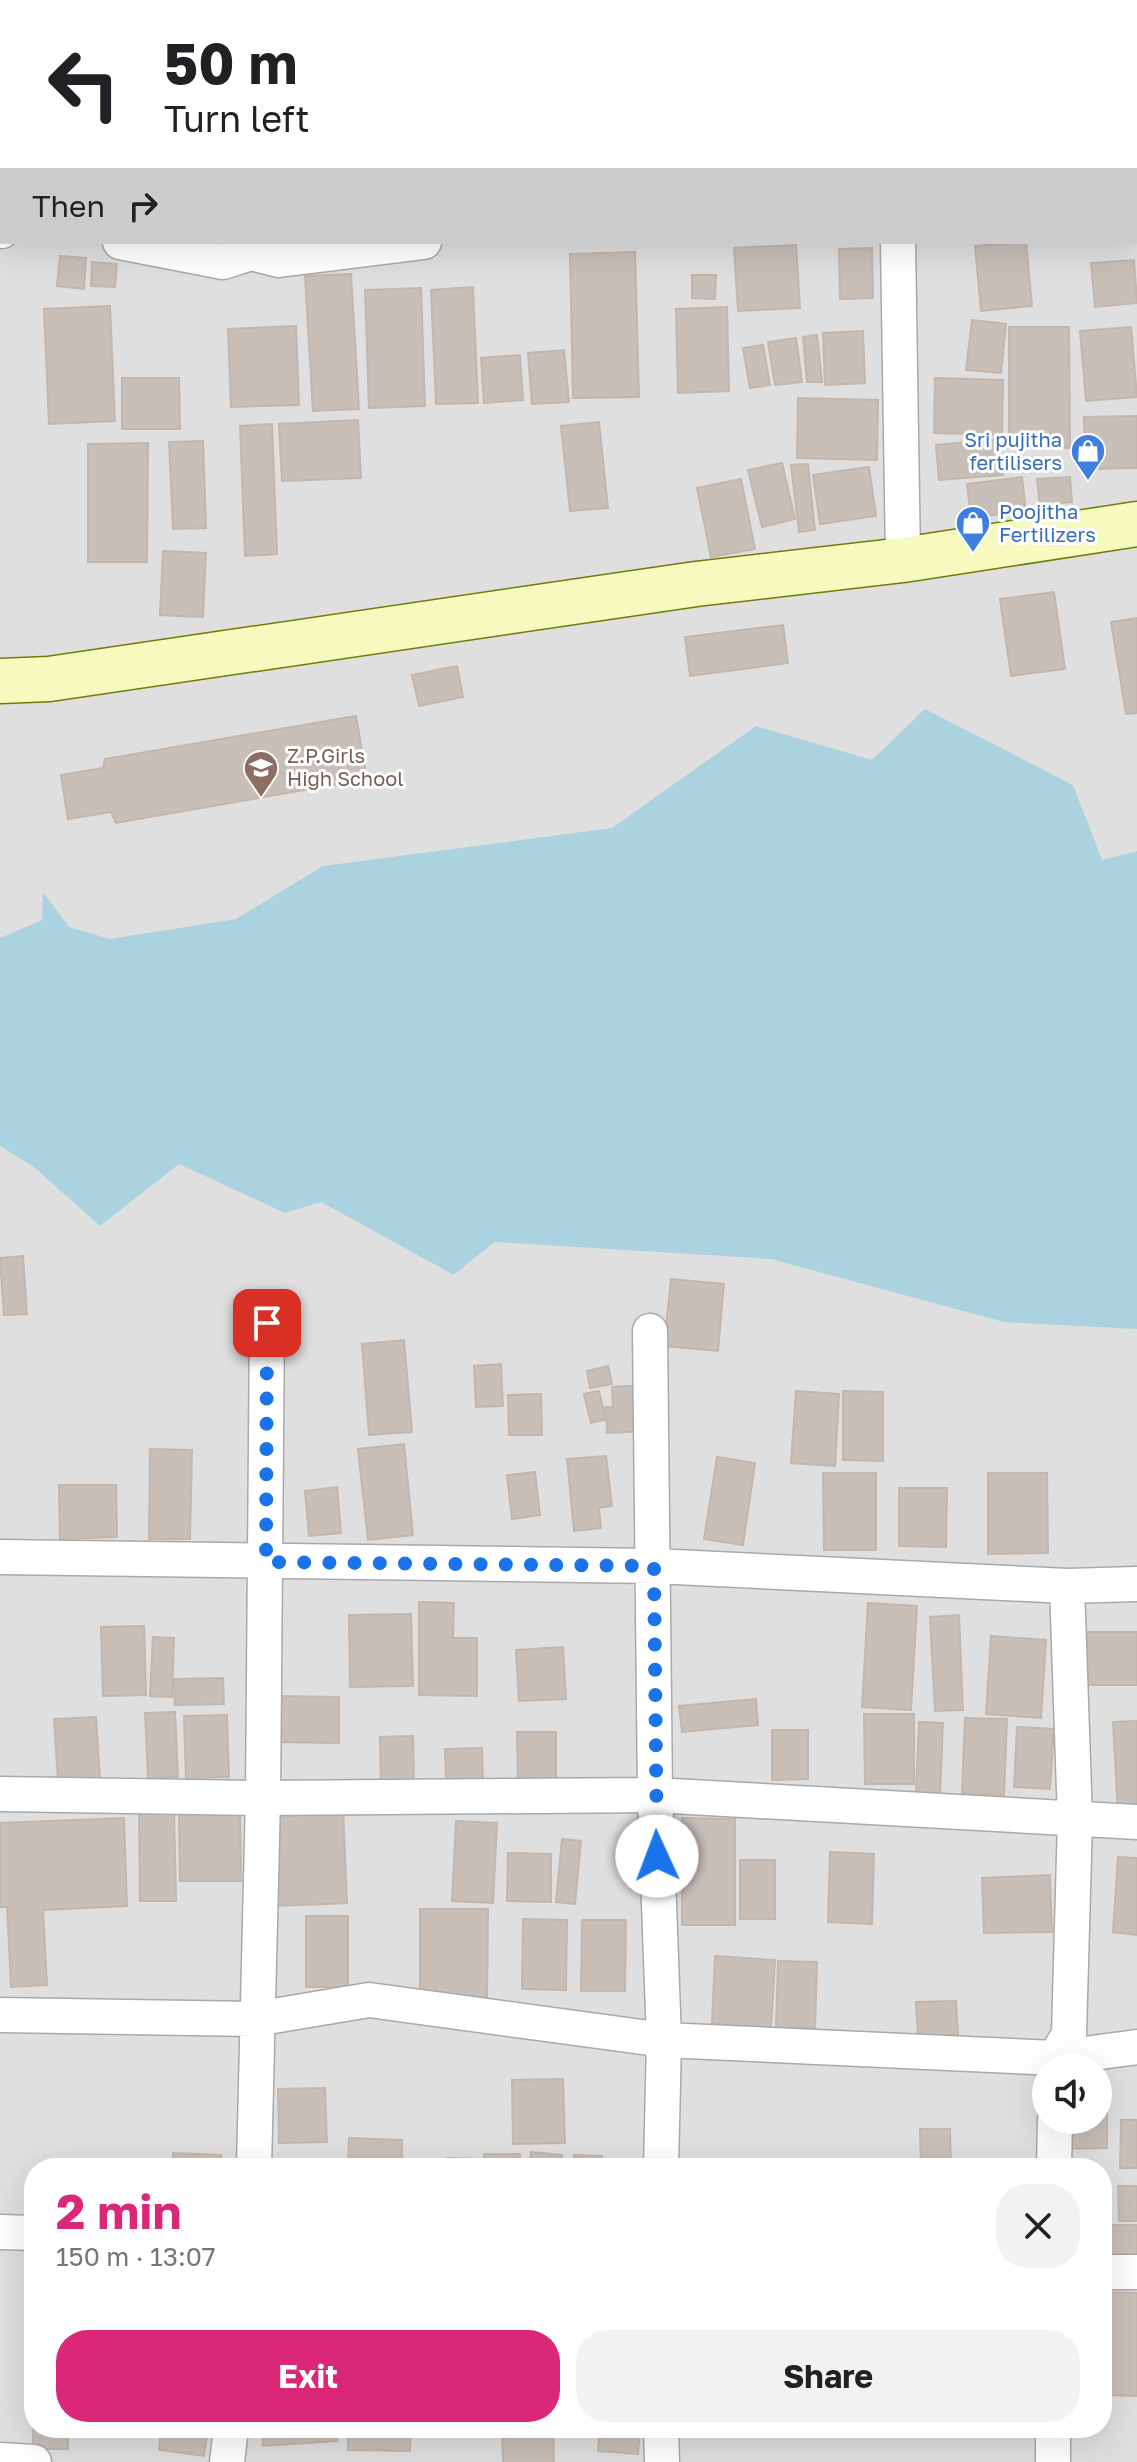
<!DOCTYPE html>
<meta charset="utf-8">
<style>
body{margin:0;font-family:"Golos Text",sans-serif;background:#f2f2f2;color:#202124;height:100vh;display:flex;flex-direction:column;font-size:30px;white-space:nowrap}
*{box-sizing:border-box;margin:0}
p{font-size:26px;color:#757577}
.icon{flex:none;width:44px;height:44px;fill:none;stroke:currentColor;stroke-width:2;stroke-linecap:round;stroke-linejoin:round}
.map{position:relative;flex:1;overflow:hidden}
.panel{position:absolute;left:24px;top:2158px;width:1088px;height:280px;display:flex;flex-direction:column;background:#fff;border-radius:32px;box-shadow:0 8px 32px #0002}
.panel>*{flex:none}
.guide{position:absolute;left:0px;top:0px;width:1138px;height:244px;box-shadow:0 8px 32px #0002;background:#fff;color:#202124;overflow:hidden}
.controls{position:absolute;left:1032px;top:2054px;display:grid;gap:16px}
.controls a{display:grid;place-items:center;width:80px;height:80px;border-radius:50%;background:#fff;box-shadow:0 8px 32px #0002;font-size:40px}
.pin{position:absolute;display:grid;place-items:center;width:68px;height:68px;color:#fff;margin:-34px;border-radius:16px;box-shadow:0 4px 12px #0006}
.me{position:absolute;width:88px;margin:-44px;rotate:358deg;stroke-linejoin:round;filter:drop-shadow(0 0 6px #0008)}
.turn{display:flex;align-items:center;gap:28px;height:168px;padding:0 32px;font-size:36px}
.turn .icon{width:104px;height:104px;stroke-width:2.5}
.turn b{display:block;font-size:56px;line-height:68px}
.then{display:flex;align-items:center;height:76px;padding:0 32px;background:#0003;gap:16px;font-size:30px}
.round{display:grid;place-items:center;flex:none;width:84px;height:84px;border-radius:32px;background:#f2f2f2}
.head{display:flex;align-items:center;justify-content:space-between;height:136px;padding:0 32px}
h1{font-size:48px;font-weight:700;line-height:60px;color:#db2777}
.cta{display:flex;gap:16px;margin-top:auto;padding:16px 32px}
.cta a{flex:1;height:92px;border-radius:32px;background:#db2777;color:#fff;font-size:32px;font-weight:700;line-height:92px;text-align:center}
.cta a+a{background:#f2f2f2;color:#202124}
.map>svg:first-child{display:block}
.residential{fill:#e0dfdf;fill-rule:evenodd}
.water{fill:#aad3df}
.building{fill:#c7bfb8;stroke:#c4b6ab;stroke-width:2}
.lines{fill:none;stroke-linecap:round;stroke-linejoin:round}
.minor-casing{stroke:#a9a9a9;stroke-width:37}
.secondary-casing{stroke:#707d05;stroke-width:47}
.minor{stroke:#fff;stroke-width:34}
.secondary{stroke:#f7fabf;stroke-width:44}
.route{stroke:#1a73e8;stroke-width:14;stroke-dasharray:0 25.2}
.labels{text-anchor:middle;stroke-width:6;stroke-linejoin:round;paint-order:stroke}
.shop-label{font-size:20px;fill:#366cbe;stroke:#fff;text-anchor:end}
.education-label{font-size:20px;fill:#785e54;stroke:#fff;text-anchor:start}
</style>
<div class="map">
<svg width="1137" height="2462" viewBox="0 0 1137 2462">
<rect width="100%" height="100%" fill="#f2efe9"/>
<!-- residential -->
<path class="residential" d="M0,0h1137v2462h-1137zM2,2h1134v240h-1134zM1046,2068h52v52h-52zM34,2168h1068v260h-1068z"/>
<!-- water -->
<path class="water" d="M925,709l148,76 29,75 35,-9v478l-133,-7 -233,-63 -277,-17 -40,33 -133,-73 -36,11 -106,-49 -79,62 -66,-59 -34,-21v-208l42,-18 1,-28 26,35 41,12 126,-20 87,-53 289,-38 144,-102 116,34z"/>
<!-- building -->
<path class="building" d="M39,0l-37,2 -2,132v-133z
M108,0h43v2h-43z
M201,0h55v2h-55z
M261,0h46v2h-46z
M370,0h53v2h-53z
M538,0h31v2h-31z
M683,0h65v2h-65z
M929,0h56v2h-56z
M1101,0h36v42l-1,-40z
M0,146h2l-2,65z
M1026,242l6,64 -51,5 -6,-65z
M796,245l4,63 -62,3 -4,-63z
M872,248l1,50 -33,1 -1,-50z
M635,252l4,145 -66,1 -3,-144z
M60,256l26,2 -2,31 -27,-3z
M1134,260l3,43 -42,4 -4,-44z
M92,262l25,2 -2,23 -24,-1z
M351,274l8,135 -46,2 -8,-135z
M692,275h24l-1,24 -23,-1z
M473,287l5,116 -42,1 -5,-114z
M421,288l4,118 -56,2 -4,-118z
M110,306l5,115 -66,3 -5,-115z
M727,307l2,84 -51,2 -2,-84z
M972,320l34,4 -5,49 -35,-3z
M296,326l3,79 -68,2 -3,-78z
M1009,327h60l1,121h-61z
M1131,327l6,70 -51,4 -6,-70z
M863,331l2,52 -40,2 -2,-52z
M817,335l5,47h-15l-4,-45z
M796,338l6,44 -27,3 -7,-43z
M763,345l7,40 -20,3 -7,-40z
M564,350l5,52 -37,2 -4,-51z
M520,355l3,45 -39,3 -3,-45z
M122,378h57l1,51h-58z
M935,378l68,2 -1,55 -68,-2z
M798,398l80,2 -1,60 -80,-2z
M1137,416v52l-52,1 -1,-52z
M358,420l3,58 -79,3 -3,-57z
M599,422l9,86 -38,3 -9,-85z
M272,424l5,130 -32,2 -5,-130z
M1000,439l3,36 -64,5 -3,-35z
M203,441l3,87 -33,1 -4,-87z
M148,443l-1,119h-59v-118z
M782,463l13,56 -33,8 -14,-57z
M808,464l7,66 -16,2 -8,-67z
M869,467l7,49 -56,8 -7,-49z
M1022,477l4,34 -55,7 -4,-34z
M1070,477l2,25 -32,3 -3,-26z
M741,479l14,70 -44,8 -14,-69z
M163,551l43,2 -3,64 -43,-2z
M1054,592l11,77 -54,7 -11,-77z
M1137,618v95l-11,1 -15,-92z
M783,625l5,38 -98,13 -5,-39z
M457,666l6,31 -44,9 -7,-31z
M356,716l11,63 -251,44 -5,-11 -43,7 -7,-44 42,-7 2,-9z
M23,1256l4,58 -23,1 -4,-57z
M671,1279l53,5 -6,67 -54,-5z
M404,1340l8,92 -43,3 -7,-91z
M501,1364l2,42 -27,1 -2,-41z
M608,1366l4,18 -22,4 -3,-17z
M643,1385l2,46 -38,2 -1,-26h7l-1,-20z
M599,1391l7,28 -15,4 -7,-29z
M796,1391l43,3 -4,72 -44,-3z
M843,1391l40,1v69l-40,-1z
M541,1394l1,41h-33l-1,-40z
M404,1444l9,91 -45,5 -10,-91z
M150,1449l42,1 -2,89h-41z
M606,1456l6,50 -13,2 2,20 -27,3 -7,-72z
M717,1457l38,6 -12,82 -39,-6z
M535,1472l5,43 -28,4 -5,-44z
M823,1473h53v77h-52z
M988,1473h59l1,80 -60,1z
M59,1485h57l1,52 -57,2z
M337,1487l4,46 -32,3 -4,-45z
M899,1488h48l-1,59 -47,-1z
M419,1602l35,1 -1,35h24v58l-58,-1z
M868,1603l49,3 -6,104 -49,-3z
M411,1614l2,72 -63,1 -1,-72z
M959,1615l4,95 -28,1 -5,-94z
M144,1626l2,69 -43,1 -2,-69z
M1076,1632h61v53h-60z
M991,1636l55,4 -5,78 -55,-4z
M153,1637l21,1 -2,59 -22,-1z
M563,1647l3,52 -47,2 -3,-51z
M223,1678l1,26 -49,1 -1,-26z
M271,1696l68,1v46l-69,-1z
M756,1699l2,26 -76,7 -3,-26z
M175,1712l3,65 -30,1 -3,-65z
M864,1714h50v70h-49z
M227,1715l2,62 -43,1 -2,-62z
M96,1717l4,61 -42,3 -4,-62z
M965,1718l42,1 -3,76 -42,-2z
M1137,1721v90l-19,1 -5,-90z
M919,1722l24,1 -3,71 -24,-1z
M1017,1727l37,2 -4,60 -36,-2z
M772,1730h36v49l-36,1z
M517,1732h39v55l-38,1z
M413,1736l1,49h-33l-1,-48z
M482,1748l1,35 -37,1 -1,-35z
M343,1809l4,94 -71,3 -4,-95z
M174,1810l2,91h-36l-1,-90z
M179,1811h61l1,70h-61z
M124,1818l3,88 -84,4 4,75 -36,2 -4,-80h-7v-84z
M682,1818l53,1v106h-53z
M456,1821l41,2 -4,80 -41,-2z
M562,1839l19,2 -6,63 -19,-2z
M830,1852l44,2 -2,70 -44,-2z
M508,1853l43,1v48l-44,-1z
M1118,1857l19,1v77l-24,-3z
M740,1860h35v59h-35z
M1050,1875l2,57 -68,1 -2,-55z
M420,1909h68l-1,90 -67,-1z
M306,1916h42v71h-42z
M523,1919l44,1 -1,70 -44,-1z
M582,1920h44l-1,71h-44z
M715,1956l60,4 -4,67 -59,-3z
M778,1961l39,1 -2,66 -39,-1z
M956,2001l2,34 -40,2 -2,-35z
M563,2079l2,64 -52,1 -1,-64z
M325,2088l2,54 -48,1 -1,-54z
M1098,2110h9v38l-46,1 -1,-29h38z
M1121,2120h16v48h-17z
M920,2129h30l1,39h-30z
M349,2138l53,2v28h-54z
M531,2152l31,3 -1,13h-31z
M173,2153l48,2v13h-48z
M484,2154h36v14h-36z
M574,2155l28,1v12h-29z
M447,2158l33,1v9h-33z
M1118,2186h19v35h-18z
M1102,2225h35v32h-35z
M1102,2292l35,1v103l-35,-1z
M33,2373l1,55h34v21h-35z
M161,2428h47l-4,28 -45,-6z
M262,2428h74l1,13 -74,5z
M348,2428h63l-1,23 -62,-1z
M502,2428h51l1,34h-51z
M600,2428h40l-2,26 -40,-3z"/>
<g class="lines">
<defs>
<path id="minor" d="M898,2v-2
M1136,193h1
M0,231h2
M120,242l103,20 28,-9 28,7 145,-18
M898,242l5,318
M650,1331l5,464 9,245 -3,128
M0,1557l654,9 413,20 70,-2
M0,1794l263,4 392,-3 482,27
M0,2015l255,4 114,-19 295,40 391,18 82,-11
M1055,2068v-10l14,-24 6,-214 -8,-234
M254,2168l9,-370 4,-475
M1054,2168l1,-48
M0,2232l34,1
M1102,2272h35
M661,2428l1,34
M1053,2428v34
M0,2460l34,2
M227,2462l4,-34"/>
<path id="secondary" d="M0,681l49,-2 647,-95 207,-24 234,-36"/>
</defs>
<!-- minor casing -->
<use href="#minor" class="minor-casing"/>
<!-- secondary casing -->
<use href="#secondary" class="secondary-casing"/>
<!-- minor -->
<use href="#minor" class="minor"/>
<!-- secondary -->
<use href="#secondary" class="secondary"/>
</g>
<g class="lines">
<!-- route -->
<path class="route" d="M267,1323l-1,239 388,4 3,290"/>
</g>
<!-- icons -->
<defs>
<symbol id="shop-pin" viewBox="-11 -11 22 30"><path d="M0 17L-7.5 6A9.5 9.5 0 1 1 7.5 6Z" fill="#3f7fe0" stroke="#fff"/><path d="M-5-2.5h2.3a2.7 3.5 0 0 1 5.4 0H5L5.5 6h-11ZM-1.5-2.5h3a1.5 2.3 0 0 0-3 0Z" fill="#fff"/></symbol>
<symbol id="school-pin" viewBox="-11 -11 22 30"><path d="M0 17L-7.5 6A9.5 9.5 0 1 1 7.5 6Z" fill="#8d6e63" stroke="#fff"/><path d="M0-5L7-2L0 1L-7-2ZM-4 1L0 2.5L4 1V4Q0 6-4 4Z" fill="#fff"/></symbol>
</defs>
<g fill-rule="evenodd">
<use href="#shop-pin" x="1068" y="431" width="40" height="54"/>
<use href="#shop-pin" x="953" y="503" width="40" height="54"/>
<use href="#school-pin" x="241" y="748" width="40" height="54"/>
</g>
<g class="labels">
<!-- shop labels -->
<g class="shop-label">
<text x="1062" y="447">Sri pujitha<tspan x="1062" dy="23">fertilisers</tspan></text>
<text x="999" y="519" text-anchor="start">Poojitha<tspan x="999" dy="23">Fertilizers</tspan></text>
</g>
<!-- education labels -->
<g class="education-label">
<text x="287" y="763">Z.P.Girls<tspan x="287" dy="23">High School</tspan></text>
</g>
</g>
</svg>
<div class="controls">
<a><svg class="icon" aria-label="sound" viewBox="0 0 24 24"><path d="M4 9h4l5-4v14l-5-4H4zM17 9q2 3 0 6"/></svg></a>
</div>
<div class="pin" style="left:267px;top:1323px;background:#d93025"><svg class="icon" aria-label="arrive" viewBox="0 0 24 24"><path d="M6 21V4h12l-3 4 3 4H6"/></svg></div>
<svg class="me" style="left:657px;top:1856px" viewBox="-20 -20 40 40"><circle r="19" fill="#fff"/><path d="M0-13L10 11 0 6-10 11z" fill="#1a73e8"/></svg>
<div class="guide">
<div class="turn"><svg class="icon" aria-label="left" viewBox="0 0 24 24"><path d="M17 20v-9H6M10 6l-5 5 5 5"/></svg><div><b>50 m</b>Turn left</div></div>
<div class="then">Then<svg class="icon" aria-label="right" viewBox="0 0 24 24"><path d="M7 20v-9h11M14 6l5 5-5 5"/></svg></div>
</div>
<section class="panel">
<div class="head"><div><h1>2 min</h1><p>150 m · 13:07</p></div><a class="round"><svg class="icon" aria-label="close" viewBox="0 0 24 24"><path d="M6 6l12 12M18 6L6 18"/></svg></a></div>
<div class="cta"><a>Exit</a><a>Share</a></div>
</section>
</div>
